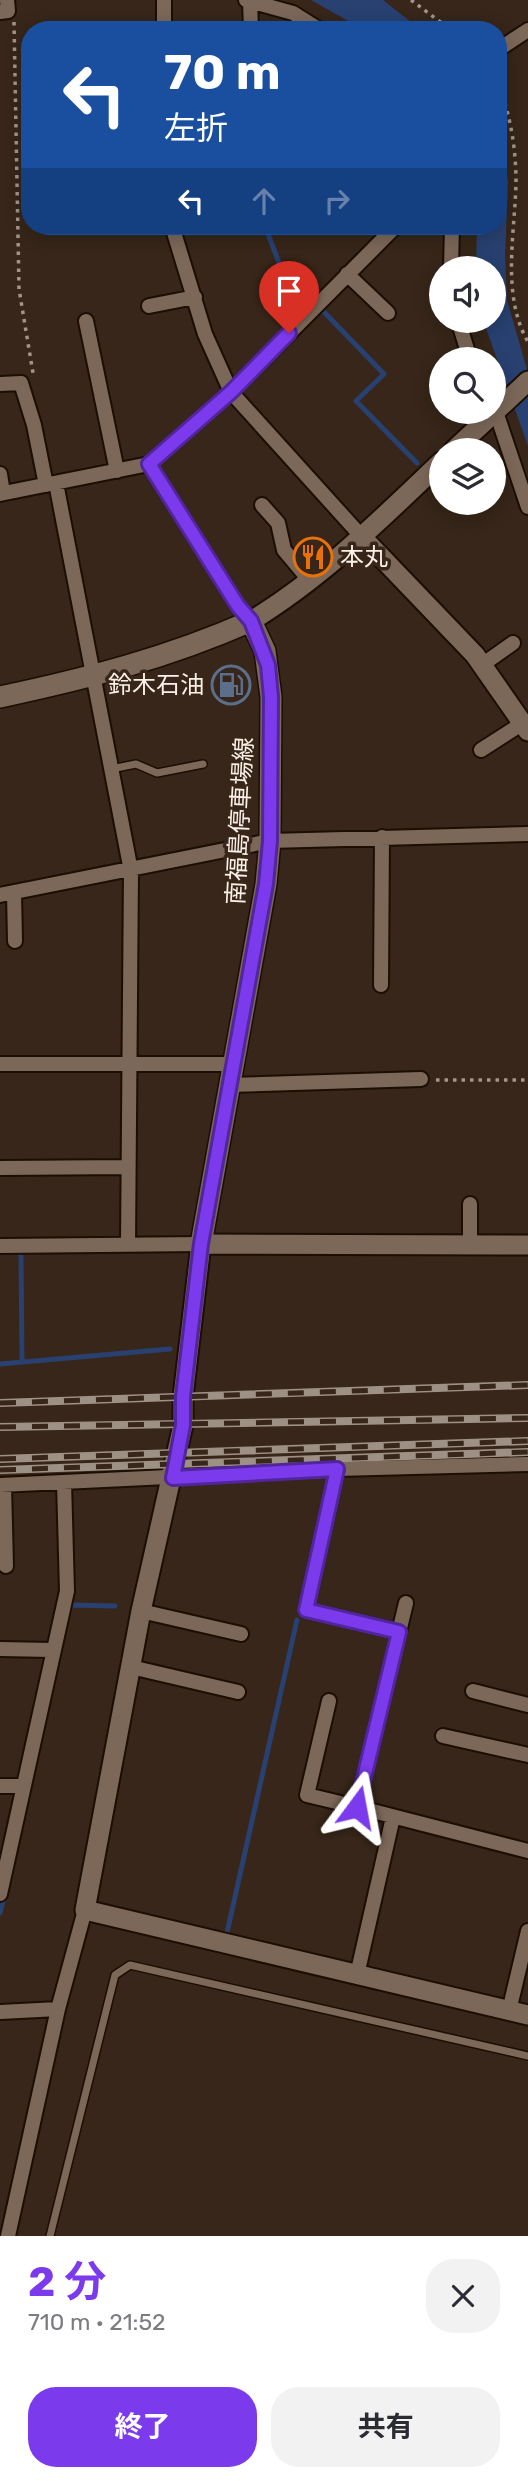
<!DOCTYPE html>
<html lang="ja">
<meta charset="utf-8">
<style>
body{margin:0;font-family:Rubik,"Noto Sans JP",sans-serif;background:#f2f2f3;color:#2b2b33;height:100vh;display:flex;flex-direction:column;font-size:26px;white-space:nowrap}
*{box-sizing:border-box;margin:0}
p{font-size:23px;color:#7c7c81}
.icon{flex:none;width:38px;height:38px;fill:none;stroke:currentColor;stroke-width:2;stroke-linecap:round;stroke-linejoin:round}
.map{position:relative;height:2236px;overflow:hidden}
.sheet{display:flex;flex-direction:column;background:#fff;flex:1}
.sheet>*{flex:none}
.hud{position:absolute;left:21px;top:21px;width:486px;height:214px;border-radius:28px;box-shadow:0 4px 18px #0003;background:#1a4fa0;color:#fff;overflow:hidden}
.fabs{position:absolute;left:429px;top:256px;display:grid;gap:14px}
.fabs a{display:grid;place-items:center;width:77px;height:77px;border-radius:50%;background:#fff;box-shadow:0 4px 18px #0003;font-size:35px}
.pin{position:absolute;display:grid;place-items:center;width:60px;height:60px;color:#fff;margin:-72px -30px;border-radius:50% 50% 50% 0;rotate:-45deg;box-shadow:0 0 7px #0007}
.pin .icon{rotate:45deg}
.me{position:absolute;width:77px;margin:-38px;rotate:13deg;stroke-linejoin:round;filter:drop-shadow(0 0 5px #0008)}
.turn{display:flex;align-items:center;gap:24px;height:147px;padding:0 28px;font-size:32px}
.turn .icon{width:91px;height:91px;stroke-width:2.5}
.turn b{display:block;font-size:49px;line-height:60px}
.lanes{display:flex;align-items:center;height:66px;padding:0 28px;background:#0003;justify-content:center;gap:35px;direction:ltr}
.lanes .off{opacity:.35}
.round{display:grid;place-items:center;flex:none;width:74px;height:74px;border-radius:28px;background:#f2f2f3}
.head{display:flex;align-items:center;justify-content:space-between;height:119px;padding:0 28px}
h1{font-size:42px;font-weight:700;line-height:52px;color:#7c3aed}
.cta{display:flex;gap:14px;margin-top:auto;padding:14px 28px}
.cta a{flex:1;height:80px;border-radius:28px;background:#7c3aed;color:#fff;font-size:28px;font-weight:700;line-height:80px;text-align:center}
.cta a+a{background:#f2f2f3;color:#2b2b33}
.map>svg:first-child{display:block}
.water{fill:#284171}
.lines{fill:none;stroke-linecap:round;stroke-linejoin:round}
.stream{stroke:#284171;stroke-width:5}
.service-casing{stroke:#1d0e03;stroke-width:10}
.minor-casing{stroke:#1d0e03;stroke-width:18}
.tertiary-casing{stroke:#1d0e03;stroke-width:23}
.secondary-casing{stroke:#1d0e03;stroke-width:24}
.path{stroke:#a3958a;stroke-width:3.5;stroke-dasharray:3.5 5;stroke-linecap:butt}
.service{stroke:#7c6859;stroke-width:7}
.minor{stroke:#7c6859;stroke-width:14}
.tertiary{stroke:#7c6859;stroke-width:19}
.secondary{stroke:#7c6859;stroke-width:21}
.rail-casing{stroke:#9d9085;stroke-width:8}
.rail{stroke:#372619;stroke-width:5;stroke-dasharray:16;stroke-linecap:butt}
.route-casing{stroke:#51269a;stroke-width:18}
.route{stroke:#7c3aed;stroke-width:12}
.labels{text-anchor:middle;stroke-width:7;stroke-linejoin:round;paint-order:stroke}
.poi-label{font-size:24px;fill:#fbf0e7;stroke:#372619;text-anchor:start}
.street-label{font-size:24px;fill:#fbf0e7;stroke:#372619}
</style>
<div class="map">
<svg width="528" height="2236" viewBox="0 0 528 2236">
<rect width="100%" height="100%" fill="#372619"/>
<!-- water -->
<path class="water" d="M311,0h72l38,30h-57z
M499,127l9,55 -3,75 2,43 21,73v73l-45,-126h11v-52h-18l1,-42h22z"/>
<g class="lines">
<!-- stream -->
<path class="stream" d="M265,226l24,63 13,17
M324,312l60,62 -28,27 61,62
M21,1254l1,108
M0,1364l170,-15
M69,1611l2,-6 44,1
M0,1913l4,-16
M226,1937l71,-317"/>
<defs>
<path id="service" d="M111,769l25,-5 21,9 46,-9
M50,2236l65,-261 15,-10 398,91"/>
<path id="minor" d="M164,0v30
M246,0l47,13 27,17
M250,1l1,29
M0,12l8,-1 -1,-11
M499,49l29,-19
M172,226l33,108 26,58 131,145
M451,268l1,-42
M347,274l41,39
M149,306l46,-9
M458,320l12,39
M86,321l31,150
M0,384l21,-1 13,42 12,60
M494,406l34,101
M149,464l89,142 13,15
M0,474l3,19
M56,483l75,388 -3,374
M0,494l149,-30 82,-72 165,-166
M262,505l16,18 6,27 26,31
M482,665l31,-22
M481,750l42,-27
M14,893l1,48
M0,895l270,-54 258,-7
M381,985l1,-148
M0,1064h232
M228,1085l193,-6
M0,1168l128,-1
M470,1245v-41
M0,1246l201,-2
M337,1469l-31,141 93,22 -42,175 171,44
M0,1485l337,-16 191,-5
M4,1485l2,81
M141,1611l100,23
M399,1632l7,-29
M0,1649l52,1
M131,1667l107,25
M473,1691l55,14
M329,1701l-22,94 50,12
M443,1736l85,19
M0,1786h22
M0,1894l67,-303 -3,-109
M357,1975l36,-158
M509,2011l19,-80
M0,2012l58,-3
M8,2236l50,-227 27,-99"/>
<path id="tertiary" d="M454,450l74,-69
M362,537l113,118 53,76
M251,621c71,-43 130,-102 190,-159
M528,1245l-327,-1 -18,153v28l-42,186 -56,299 443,105"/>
<path id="secondary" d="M0,697c89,-19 167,-39 251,-76l14,30 6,46 -1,144 -4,43 -65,360"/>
</defs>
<!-- service casing -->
<use href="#service" class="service-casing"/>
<!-- minor casing -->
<use href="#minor" class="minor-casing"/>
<!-- tertiary casing -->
<use href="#tertiary" class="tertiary-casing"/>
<!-- secondary casing -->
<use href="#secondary" class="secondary-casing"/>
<!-- path -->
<path class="path" d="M411,0l40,30
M14,22l5,267 14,84
M499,87c12,29 17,64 17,95 -1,52 -15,113 12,160
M436,1080h92"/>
<!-- service -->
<use href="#service" class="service"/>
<!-- minor -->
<use href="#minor" class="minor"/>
<!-- tertiary -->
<use href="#tertiary" class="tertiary"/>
<!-- secondary -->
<use href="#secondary" class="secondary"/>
<defs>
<path id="rail" d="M0,1403l528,-18
M0,1427l528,-9
M0,1459l528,-18
M0,1470l528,-18"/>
</defs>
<!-- rail casing -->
<use href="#rail" class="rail-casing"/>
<!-- rail -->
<use href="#rail" class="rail"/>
</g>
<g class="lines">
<defs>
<path id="route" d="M289,333l-58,59 -82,72 89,142 13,15 17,44 3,32 -1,144 -4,43 -65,360 -18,153v28l-10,53 164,-9 -31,141 93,22 -42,175"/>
</defs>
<!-- route casing -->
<use href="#route" class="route-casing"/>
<!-- route -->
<use href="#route" class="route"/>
</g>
<!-- icons -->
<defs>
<symbol id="restaurant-ring" viewBox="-11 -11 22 22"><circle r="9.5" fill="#372619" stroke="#e8710a" stroke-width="1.5"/><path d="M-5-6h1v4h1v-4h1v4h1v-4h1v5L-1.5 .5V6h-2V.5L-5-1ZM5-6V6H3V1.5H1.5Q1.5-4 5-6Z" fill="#e8710a"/></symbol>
<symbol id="fuel-ring" viewBox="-11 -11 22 22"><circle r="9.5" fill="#372619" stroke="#5c6f8a" stroke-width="1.5"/><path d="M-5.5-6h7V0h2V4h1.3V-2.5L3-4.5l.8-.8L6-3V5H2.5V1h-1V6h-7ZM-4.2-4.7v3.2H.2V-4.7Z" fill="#5c6f8a"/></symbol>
</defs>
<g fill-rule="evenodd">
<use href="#restaurant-ring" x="291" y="535" width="44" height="44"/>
<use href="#fuel-ring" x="209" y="663" width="44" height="44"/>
</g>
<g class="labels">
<!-- poi labels -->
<g class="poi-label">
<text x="340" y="565">本丸</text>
<text x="204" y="693" text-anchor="end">鈴木石油</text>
</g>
<!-- street labels -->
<g class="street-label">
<text transform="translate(240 821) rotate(-87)" y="8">南福島停車場線</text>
</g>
</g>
</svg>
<div class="fabs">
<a><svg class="icon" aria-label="sound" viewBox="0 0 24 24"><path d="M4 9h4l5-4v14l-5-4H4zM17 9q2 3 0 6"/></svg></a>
<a><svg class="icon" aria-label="search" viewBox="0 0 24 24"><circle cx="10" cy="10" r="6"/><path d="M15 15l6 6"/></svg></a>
<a><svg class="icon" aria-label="layers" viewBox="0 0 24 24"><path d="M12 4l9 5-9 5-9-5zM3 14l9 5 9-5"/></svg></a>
</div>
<div class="pin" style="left:289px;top:333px;background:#d93025"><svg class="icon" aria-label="arrive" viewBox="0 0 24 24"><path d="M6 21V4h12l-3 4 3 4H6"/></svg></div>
<svg class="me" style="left:357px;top:1807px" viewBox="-20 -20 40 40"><path d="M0-17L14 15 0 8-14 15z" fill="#7c3aed" stroke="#fff" stroke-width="4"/></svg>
<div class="hud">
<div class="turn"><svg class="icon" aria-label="left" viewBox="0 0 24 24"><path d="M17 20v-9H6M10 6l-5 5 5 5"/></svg><div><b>70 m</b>左折</div></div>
<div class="lanes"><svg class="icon" aria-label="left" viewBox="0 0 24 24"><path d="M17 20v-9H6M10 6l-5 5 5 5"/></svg><svg class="icon off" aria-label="ahead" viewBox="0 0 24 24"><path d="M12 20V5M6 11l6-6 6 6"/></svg><svg class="icon off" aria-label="right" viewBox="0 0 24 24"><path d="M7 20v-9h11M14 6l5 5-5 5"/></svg></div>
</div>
</div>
<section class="sheet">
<div class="head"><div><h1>2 分</h1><p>710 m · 21:52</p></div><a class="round"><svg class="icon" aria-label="close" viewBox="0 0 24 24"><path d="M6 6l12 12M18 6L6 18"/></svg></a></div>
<div class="cta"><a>終了</a><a>共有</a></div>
</section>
